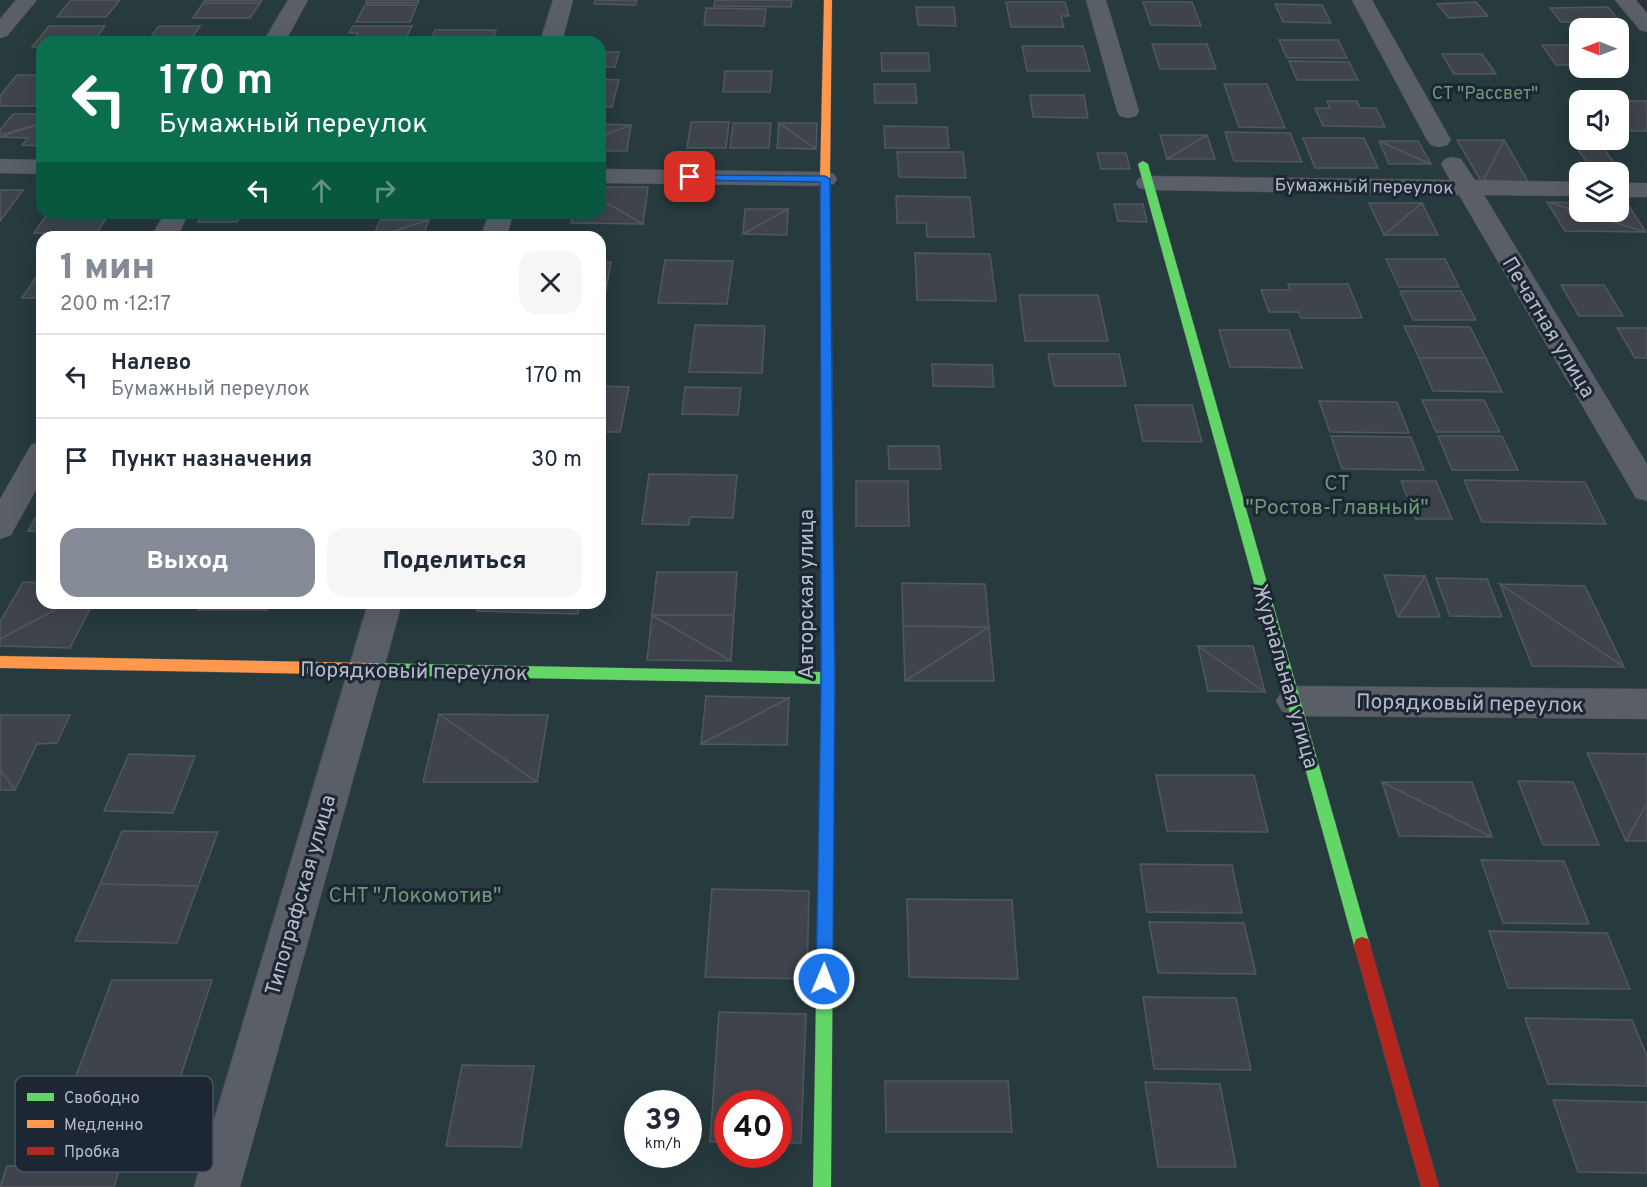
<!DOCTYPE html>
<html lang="ru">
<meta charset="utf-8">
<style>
body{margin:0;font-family:Overpass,sans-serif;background:#f6f6f7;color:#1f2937;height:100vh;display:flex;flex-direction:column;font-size:22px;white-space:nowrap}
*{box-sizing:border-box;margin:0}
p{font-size:20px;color:#747a83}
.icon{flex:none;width:33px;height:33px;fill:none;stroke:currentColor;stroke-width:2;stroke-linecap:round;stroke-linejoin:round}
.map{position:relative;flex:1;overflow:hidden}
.details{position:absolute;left:36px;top:231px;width:570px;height:378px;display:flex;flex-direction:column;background:#fff;border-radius:18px;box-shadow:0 6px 24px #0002}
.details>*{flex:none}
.guide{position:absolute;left:36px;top:36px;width:570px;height:183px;border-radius:18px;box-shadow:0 6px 24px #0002;background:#0b6e4f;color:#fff;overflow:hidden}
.needle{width:39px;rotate:271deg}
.controls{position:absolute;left:1569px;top:18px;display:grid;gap:12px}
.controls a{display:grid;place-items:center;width:60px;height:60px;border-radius:12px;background:#fff;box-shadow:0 6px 24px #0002;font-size:30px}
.speed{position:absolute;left:624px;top:1090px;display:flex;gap:12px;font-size:30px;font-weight:700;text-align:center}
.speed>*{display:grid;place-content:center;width:78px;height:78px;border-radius:50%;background:#fff;box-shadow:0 6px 24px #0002;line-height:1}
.speed small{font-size:15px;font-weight:400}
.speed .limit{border:9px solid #d22;background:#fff;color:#111}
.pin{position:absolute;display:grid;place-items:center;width:51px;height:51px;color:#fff;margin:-26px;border-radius:12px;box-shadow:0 3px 9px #0006}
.me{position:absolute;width:66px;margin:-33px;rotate:1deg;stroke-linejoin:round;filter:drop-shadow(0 0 4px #0008)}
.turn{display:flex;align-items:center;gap:21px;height:126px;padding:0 24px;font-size:27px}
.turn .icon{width:78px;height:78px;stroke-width:2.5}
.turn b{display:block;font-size:42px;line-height:51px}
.lanes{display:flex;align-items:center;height:57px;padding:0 24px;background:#0003;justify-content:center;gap:30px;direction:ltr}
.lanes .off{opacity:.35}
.round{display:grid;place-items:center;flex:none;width:63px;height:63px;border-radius:18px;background:#f6f6f7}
.overview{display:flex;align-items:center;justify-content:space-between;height:102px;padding:0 24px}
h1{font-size:36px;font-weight:800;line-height:45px;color:#848b96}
.cta{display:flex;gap:12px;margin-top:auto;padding:12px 24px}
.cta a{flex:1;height:69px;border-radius:18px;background:#848b96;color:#fff;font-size:24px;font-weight:800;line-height:69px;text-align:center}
.cta a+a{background:#f6f6f7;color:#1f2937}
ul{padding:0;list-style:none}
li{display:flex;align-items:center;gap:18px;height:84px;padding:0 24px;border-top:2px solid #e0e1e3}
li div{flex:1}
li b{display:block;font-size:22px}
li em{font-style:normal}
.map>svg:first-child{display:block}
.green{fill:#273a3e;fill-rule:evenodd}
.building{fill:#3f444c;stroke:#52575f;stroke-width:1.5}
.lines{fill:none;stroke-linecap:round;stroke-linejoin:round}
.street-casing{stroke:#484c55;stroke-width:1}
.fast-casing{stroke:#484c55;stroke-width:1}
.slow-casing{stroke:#484c55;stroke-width:1}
.jam-casing{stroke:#484c55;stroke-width:1}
.street{fill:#5a5e66;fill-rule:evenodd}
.fast{fill:#63d668;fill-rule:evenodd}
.slow{fill:#ff974d;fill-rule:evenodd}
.jam{fill:#b3261e;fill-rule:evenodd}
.route{fill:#1a73e8;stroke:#114b97;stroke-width:1.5}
.labels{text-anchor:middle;stroke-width:6;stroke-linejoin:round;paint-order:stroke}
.far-park-label{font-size:18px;fill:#6b9a76;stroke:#1d2633}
.far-street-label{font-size:18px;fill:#b4bcc9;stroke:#1d2633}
.street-label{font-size:21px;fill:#b4bcc9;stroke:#1d2633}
.park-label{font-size:21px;fill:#6b9a76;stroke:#1d2633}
.key{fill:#1d2633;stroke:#4a5360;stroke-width:1.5}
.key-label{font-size:16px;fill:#b4bcc9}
</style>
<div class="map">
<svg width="1647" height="1187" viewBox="0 0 1647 1187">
<rect width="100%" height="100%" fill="#2a3038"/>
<!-- green -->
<path class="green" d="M0,0h1630l17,20v1167h-1647zM1580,28h38v40h-38zM42,42h558v171h-558zM1580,100h38v40h-38zM1580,172h38v40h-38zM42,237h558v366h-558zM638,1104h50v51h-50zM728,1104h50v51h-50z"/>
<!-- building -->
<path class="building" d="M71,0h49l-14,17h-49z
M205,0h57l-2,3h-57z
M367,0h52l-1,3h-52z
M595,0h42l-2,5 -41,-1z
M715,0h77l-1,7 -77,-1z
M1006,2h59l4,14h-8l3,11h-53z
M1143,2h49l9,24 -50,-1z
M1476,2l12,14 -39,2 -12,-14z
M203,3h57l-10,15h-57z
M1275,4l47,1 9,18 -48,-1z
M365,5h52l-7,17h-54z
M916,7h38l2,19 -38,-1z
M1608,7l12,15h-59l-11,-14z
M706,8l60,1 -2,17 -60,-1z
M49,26h56l-12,16h-51v5h-10z
M159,26h41l-11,16h-42z
M353,26h59l-8,16h-50l4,-9h-9z
M435,30h61l-4,12h-62z
M1279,40h59l9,18h-60z
M1152,44h55l9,25h-56z
M1542,45h38v20h-24z
M1022,46h61l7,25h-63z
M600,52h19l-4,15h-15z
M881,53h47l2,18h-48z
M1442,54h40l14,20h-42z
M1289,61l60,1 9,18h-61z
M725,71h47l-2,21h-47z
M17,75h25v31h-42v-10z
M600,79l19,1 -7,27h-12z
M874,84h41l2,19h-42z
M1224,84h43l18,44 -46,-1z
M1030,95h54l4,23 -55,-1z
M1327,101h30l3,7h16l9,19 -62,-1 -8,-18h15z
M1618,101h29v30h-29z
M13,114h29v9l-42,12v-5z
M691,122h38l-3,26h-39z
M42,123v23l-20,-1 6,-7 -28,-1z
M733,123h38l-2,25h-39z
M779,123h38l-1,26z
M779,123l37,26 -39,-1z
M600,124l31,1 -31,12z
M631,125l-4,26h-27v-14z
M884,126l63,1 2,21h-64z
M1225,132l65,1 12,29 -68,-1z
M1160,135h47l-40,24z
M1207,135l8,24h-48z
M1303,138h61l14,30h-63z
M1457,140h47l-22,43z
M1504,140l25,43h-47z
M1571,140h27l17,24h-27z
M1379,141h39l13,23z
M1379,141l52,23h-42z
M897,152h66l3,26 -67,-1z
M1097,153h29l4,16h-29z
M600,187h48l-5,37 -43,-25z
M0,190h23l-23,31z
M896,196l74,1 4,40h-47l-1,-14h-29z
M600,199l43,25 -72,-1 2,-10h27z
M1547,202l99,30 -81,-1z
M1547,202l33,1v9h38v-9h9l19,29z
M1369,203h53l-38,32z
M1422,203l16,32h-54z
M1114,204h29l4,18 -29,-1z
M745,209h43l-45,25z
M788,209l-1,26 -44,-1z
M48,213h62l-14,21 -62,-1z
M204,213h39l-6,9h-39z
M380,220h49l-56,17z
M429,220l-7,17h-46z
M915,253l75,1 6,47 -79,-1z
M1386,259h59l14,28h-60z
M665,260l68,1 -6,43 -69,-1z
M600,262h11l-7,38h-4z
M42,269v29h-20z
M1288,284h60l14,34h-61l-2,-6h-30l-8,-22h29z
M1561,285h43l19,31h-44z
M1400,291h61l15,29h-63z
M1019,295h79l10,46h-83z
M695,325l70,1 -3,47 -73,-1z
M1404,326l66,1 16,31h-67z
M1617,328h30v30h-12z
M1219,330h70l13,38 -72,-1z
M1048,354h71l7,32h-72z
M1419,358h67l16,34 -69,-1z
M932,364l60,1 2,22 -61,-1z
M600,386l29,1 -9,45h-20z
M685,387l56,1 -3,27 -56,-1z
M1422,400h62l16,32h-64z
M1319,401l78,1 12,31 -79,-1z
M1135,405h57l10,37 -59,-1z
M1331,436l80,1 13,33 -82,-1z
M1438,436h64l16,34h-66z
M888,446h51l2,23h-52z
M649,474l88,1 -4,43 -43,-1 -1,8 -47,-1z
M1464,480l121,2 21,42 -124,-2z
M856,481h52l1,45h-53z
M1401,481h35l16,38h-36z
M42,507v25l-14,-1z
M657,572h80l-3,43h-82z
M1384,575l41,1 -27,41z
M1425,576l15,41h-42z
M1436,578l51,1 15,38 -52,-1z
M23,582l19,1v20h26l-68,36v-17z
M902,583l83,1 4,43 -86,-1z
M1500,584l85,2 39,81z
M1500,584l124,83 -92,-1z
M68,603h25l-23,45 -70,-2v-7z
M201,603h58l8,7h-69z
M495,603h85l-2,11 -102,-3z
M652,615h82l-3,46z
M652,615l79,46 -84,-1z
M903,626l86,1 -84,54z
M989,627l5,54h-89z
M1198,646h55l12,46z
M1198,646l67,46 -57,-1z
M706,696l83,2 -88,46z
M789,698l-2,47 -86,-1z
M439,714l98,68h-114z
M439,714l109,1 -11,67z
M0,715h70l-13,28 -20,1 -22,46 -15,-21z
M1587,753l60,1v49l-21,38z
M129,754l66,2 -22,57 -69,-2z
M0,769l15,21h-15z
M1156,775h98l14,57 -101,-1z
M1518,781l55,1 26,63h-56z
M1382,782l110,55 -93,-1z
M1382,782h90l20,55z
M1647,803v38h-21z
M122,831l96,1 -20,54 -98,-2z
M1481,860l83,1 25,63 -86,-1z
M1140,864l92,1 10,48 -95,-1z
M100,884l98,2 -21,57 -102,-2z
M712,889l97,2 -2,88 -102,-2z
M907,899l105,1 6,79 -109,-2z
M1149,922l95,1 12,51 -98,-1z
M1489,931l118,2 23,56 -122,-1z
M112,980h100l-46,141h-107z
M1143,997l93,1 15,72 -97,-1z
M719,1012l87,2 -5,129h-23v-39h-50v38h-18z
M1525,1018l107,2 15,36v30l-99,-2z
M462,1065l72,1 -13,81 -75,-1z
M885,1081h123l4,51h-126z
M1145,1082l75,2 16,83h-78z
M1553,1100l94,2v71l-69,-1z
M7,1166l113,1 -6,20h-114z"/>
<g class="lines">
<defs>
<path id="street" d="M16,0h21l-30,36 -7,2v-19z
M288,0h20l-23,42h-22z
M553,0h20l-11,42h-22z
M1086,0h20l33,111 -3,5 -8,2 -8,-2 -3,-5z
M1352,0h20l79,140 -4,5 -8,2 -8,-2 -4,-5z
M1615,0h21l11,13v19l-7,-2z
M1453,157l8,2 14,21 105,2v14l-96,-1 163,269v37l-11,-3 -177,-303 -311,-5 -9,-2 -3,-5 3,-5 9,-2 302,4 -9,-16 4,-5z
M0,159l42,1v14l-42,-1z
M600,169l225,3 9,2 3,5 -3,5 -9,2 -225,-3z
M1618,183h29v14h-29z
M165,213h24l-12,24h-26z
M489,213h24l-6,24h-26z
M42,441v38l-31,56 -11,4v-40l31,-54z
M368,603h34l-162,584h-46z
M1294,686l353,3v30l-353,-3 -12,-5 -6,-10 6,-10z"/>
<path id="fast" d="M1143,161l5,3 222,781 -2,6 -6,2 -6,-2 -2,-6 -216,-781z
M827,443l6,4 2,231 -4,509h-18l8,-503 -450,-9 -5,-2 -2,-4 2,-4 5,-2 450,9v-225z"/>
<path id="slow" d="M824,0h8l-2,179 3,268 -6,4 -6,-4 -1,-268z
M0,656l371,7 5,2 2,4 -2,4 -5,2 -371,-7z"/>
<path id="jam" d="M1362,937l6,2 2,6 69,242h-18l-67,-242 2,-6z"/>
</defs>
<!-- street casing -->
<use href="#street" class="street-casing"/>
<!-- fast casing -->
<use href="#fast" class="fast-casing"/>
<!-- slow casing -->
<use href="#slow" class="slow-casing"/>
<!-- jam casing -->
<use href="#jam" class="jam-casing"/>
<!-- street -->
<use href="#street" class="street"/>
<!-- fast -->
<use href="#fast" class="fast"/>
<!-- slow -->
<use href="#slow" class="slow"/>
<!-- jam -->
<use href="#jam" class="jam"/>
</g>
<!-- route -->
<path class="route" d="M686,175l139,1 5,3 5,499 -2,301 -3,5 -6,3 -6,-3 -2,-5 5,-301 -1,-496 -130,-2 -5,-3z"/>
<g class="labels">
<!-- far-park labels -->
<g class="far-park-label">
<text x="1485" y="99">СТ "Рассвет"</text>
</g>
<!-- far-street labels -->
<g class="far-street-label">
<text transform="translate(1364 186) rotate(1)" y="6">Бумажный переулок</text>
</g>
<!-- street labels -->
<g class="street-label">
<text transform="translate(1549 327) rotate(59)" y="7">Печатная улица</text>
<text transform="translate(806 594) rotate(-90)" y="7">Авторская улица</text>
<text transform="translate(414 671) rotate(1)" y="7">Порядковый переулок</text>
<text transform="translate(1286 676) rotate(74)" y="7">Журнальная улица</text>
<text transform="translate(1470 703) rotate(1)" y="7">Порядковый переулок</text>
<text transform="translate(300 895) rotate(-74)" y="7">Типографская улица</text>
</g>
<!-- park labels -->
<g class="park-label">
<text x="1337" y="490">СТ<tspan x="1337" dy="24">"Ростов-Главный"</tspan></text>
<text x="415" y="902">СНТ "Локомотив"</text>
</g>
</g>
<!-- legend -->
<rect x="15" y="1076" width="198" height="96" rx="9" class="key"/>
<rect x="27" y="1093" width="27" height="8" fill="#63d668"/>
<rect x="27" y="1120" width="27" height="8" fill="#ff974d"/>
<rect x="27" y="1147" width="27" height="8" fill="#b3261e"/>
<g class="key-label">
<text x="64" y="1103">Свободно</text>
<text x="64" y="1130">Медленно</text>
<text x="64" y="1157">Пробка</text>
</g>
</svg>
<div class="controls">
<a><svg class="needle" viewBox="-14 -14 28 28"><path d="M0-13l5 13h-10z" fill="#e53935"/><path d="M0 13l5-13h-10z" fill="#747a83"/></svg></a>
<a><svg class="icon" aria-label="sound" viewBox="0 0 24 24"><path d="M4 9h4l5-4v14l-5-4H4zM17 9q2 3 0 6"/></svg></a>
<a><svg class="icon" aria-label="layers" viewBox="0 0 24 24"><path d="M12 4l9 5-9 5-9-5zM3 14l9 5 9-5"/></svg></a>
</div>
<div class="speed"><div>39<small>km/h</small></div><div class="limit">40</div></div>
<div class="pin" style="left:690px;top:177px;background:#d93025"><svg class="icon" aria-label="arrive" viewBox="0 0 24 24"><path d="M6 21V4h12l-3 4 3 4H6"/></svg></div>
<svg class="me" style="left:824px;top:979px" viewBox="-20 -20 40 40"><circle r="17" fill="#1a73e8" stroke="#fff" stroke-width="3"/><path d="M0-11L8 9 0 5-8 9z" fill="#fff"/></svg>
<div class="guide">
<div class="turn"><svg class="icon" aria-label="left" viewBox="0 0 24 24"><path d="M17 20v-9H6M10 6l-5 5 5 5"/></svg><div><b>170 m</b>Бумажный переулок</div></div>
<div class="lanes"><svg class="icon" aria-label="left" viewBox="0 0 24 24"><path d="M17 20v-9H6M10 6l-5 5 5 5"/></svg><svg class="icon off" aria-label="ahead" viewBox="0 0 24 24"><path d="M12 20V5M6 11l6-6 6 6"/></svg><svg class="icon off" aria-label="right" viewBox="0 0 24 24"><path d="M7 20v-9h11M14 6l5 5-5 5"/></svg></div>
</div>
<section class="details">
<div class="overview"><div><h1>1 мин</h1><p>200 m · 12:17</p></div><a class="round"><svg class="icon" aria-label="close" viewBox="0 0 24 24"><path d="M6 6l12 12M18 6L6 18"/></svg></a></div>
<ul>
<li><svg class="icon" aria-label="left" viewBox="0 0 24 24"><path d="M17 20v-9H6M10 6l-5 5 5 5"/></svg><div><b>Налево</b><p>Бумажный переулок</p></div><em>170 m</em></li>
<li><svg class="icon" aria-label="arrive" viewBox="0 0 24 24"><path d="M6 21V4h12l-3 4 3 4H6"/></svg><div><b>Пункт назначения</b></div><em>30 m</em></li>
</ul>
<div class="cta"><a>Выход</a><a>Поделиться</a></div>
</section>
</div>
